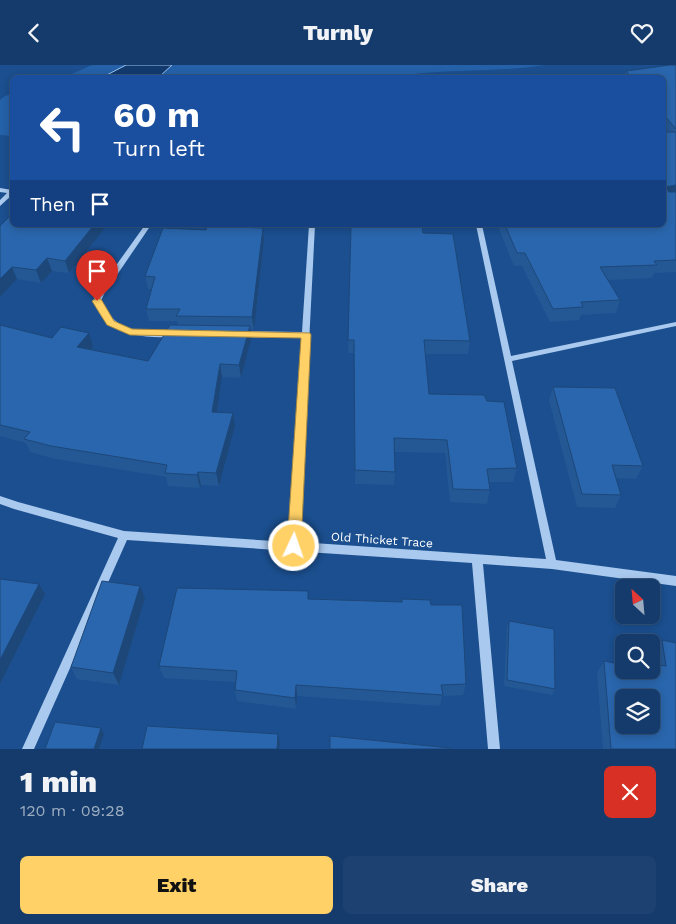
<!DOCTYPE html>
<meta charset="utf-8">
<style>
body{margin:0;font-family:"Work Sans",sans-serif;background:#1d4271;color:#f1f3f6;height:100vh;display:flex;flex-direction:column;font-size:19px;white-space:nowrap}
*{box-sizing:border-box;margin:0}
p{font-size:16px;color:#9dadc1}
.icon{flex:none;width:28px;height:28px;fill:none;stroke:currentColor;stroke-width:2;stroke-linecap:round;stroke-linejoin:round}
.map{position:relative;height:684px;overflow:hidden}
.drawer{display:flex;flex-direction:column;background:#143b6b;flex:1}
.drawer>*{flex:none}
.banner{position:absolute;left:10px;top:10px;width:656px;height:152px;border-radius:8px;box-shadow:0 2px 8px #0003,0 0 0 1px #33557e;background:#1a4fa0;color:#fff;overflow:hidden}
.needle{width:32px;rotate:334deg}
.fabs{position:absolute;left:615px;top:514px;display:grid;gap:10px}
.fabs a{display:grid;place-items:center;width:45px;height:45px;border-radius:8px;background:#143b6b;box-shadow:0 2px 8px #0003,0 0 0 1px #33557e;font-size:25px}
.pin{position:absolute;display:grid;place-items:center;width:42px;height:42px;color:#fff;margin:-51px -21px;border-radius:50% 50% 50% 0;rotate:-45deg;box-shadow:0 0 5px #0007}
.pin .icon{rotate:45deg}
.me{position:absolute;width:55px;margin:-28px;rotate:3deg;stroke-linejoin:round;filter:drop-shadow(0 0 4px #0008)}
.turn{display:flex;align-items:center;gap:18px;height:105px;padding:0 20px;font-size:22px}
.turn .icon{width:65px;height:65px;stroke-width:2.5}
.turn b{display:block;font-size:35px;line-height:42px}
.then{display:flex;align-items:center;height:48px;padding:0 20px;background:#0003;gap:10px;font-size:19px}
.round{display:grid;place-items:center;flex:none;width:52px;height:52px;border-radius:8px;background:#1d4271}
.summary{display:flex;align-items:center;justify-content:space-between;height:85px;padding:0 20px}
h1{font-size:30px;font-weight:800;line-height:38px}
.action{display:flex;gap:10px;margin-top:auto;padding:10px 20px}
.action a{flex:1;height:58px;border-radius:8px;background:#ffd166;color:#111;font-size:20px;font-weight:800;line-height:58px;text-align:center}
.action a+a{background:#1d4271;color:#f1f3f6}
header{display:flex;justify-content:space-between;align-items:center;height:65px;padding:0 20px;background:#143b6b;font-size:22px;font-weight:800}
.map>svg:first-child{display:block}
.green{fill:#2461a8}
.water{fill:#123a6d;stroke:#9cc4f0}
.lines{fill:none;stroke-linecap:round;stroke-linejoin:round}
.minor{fill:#a9c9ee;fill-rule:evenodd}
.wall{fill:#245895}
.shaded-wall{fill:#1d4779}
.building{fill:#2a66ad;stroke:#1d4779;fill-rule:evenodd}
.route{fill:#ffd166;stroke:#a68842}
.labels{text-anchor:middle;stroke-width:5;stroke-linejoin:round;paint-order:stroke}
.street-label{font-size:12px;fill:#fff;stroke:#1b4f8f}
</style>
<header><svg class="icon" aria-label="back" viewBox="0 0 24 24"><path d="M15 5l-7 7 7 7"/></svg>Turnly<svg class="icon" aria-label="heart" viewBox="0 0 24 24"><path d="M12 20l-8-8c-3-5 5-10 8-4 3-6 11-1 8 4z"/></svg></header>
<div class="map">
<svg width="676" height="684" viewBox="0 0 676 684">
<rect width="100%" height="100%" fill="#1b4f8f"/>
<!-- green -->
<path class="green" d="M92,0h453c-50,8 -101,3 -151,12h-329z
M12,29v42l-12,-1v-35l5,-4z"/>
<!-- water -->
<path class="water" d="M126,0h46l-13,12h-56z"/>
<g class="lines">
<!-- minor -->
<path class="minor" d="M0,123l12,2v5l-12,11v-6l7,-7 -7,-1z
M145,160h6l-47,69 -3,7c16,34 41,30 74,30l4,3 -1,2c-19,3 -54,1 -70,-12 -7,-6 -11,-15 -15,-23l4,-9z
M309,160h6l-16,317 247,17 -70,-334h6l29,131 165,-34v4l-164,35 44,199 120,16v10l-124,-17 -69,-5 17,185h-12l-16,-186 -345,-23 -93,209h-12l96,-211 -104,-29 -14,-5v-8l18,6 106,29 165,11 13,-204 -64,-1 -4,-3 4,-3 64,1z"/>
</g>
<!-- wall -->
<path class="wall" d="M676,0v207l-22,1 -2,5 -44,2 12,20 -4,13 -35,2 -2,5 -29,2 -28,-56h-8l-15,-37 1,-4h164l1,-93 -1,-1v-54h-40l2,-6z
M0,161l104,3 -35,44 -17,-2 -11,12 -24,-4 -17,18z
M351,162l72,6 47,108 -2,13h-43l4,40 58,7 30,67 -4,14h-24l1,8 -3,14 -37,-2 -5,-49 -50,-1v20l-1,13 -39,-1 -1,-131h-6z
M263,163l1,12 -10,90 -4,-1 1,10 -10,39 -19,-1 -5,35 18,14 -16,60 -18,-1 -1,3 -32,-2 -2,-9 -110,-18 -26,-7 -4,-9 -26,-7v-111l52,13 41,9 -2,3 57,11 30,-36 -1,-4h-28l-3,-12 5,-20h-3l-3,-13 61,-46z
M553,322l90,79 -7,13 -20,-1 5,17 -6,13 -38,-1 -28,-107z
M145,533l-26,87 -42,-6 -6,-12z
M309,534l122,6 35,79 -3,11 -21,1 -2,10 -143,-10 -1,13 -59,-8 -2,-11 1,-8 -72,-4 -5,-12z
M509,556l46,68 -3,6 -48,-9 3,-59z
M662,575l14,109h-73l-6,-76 7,-12 47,9 5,-5 -2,-13z"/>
<!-- shaded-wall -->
<path class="shaded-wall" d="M676,120v11l-12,3 2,-12z
M94,160h9l1,4 -35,44 -4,-12z
M263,163l1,12 -10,90 -2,-13z
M47,193l5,13 -11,12 -5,-13z
M12,202l5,12 -17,18v-18z
M250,261l1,13 -10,39 -2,-13z
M89,268l4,14 -11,13 -5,-13z
M220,299l2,13 -7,48 -3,-13z
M233,348l2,13 -16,60 -3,-13z
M198,407l3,13 -1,3 -3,-13z
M39,519l6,10 -45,90v-24z
M140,521l5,12 -26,87 -6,-12z
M296,620l1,11 -1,13 -1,-11z
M101,663l3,6 -5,15h-5z
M278,669l2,9 -1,6h-2z"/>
<!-- building -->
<path class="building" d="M670,0h6v64l-12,-14v-38h-33l-5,-6z
M664,67h12v53l-10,2 3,5h7v68l-22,1 3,4 -57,2 20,33 -39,2 2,5 -30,2 -28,-56h-8l-12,-28h159z
M12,149v11h82l-29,36 -18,-3 -11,12 -24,-3 -12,12v-53z
M207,161l56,2 -11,89 -76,-1 4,-7h-34l9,-32 -10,-1 18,-48 43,2z
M351,162h71l1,6 30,1 17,107 -46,-1 5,54 55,1 3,6 17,1 13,66 -30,1 3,21 -37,-1 -6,-49 -53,-2 1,34 -40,-2 -1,-130h-6z
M0,260l52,13 9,-11 28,6 -12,14 71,14 22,-36 80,1 -11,39 -19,-1 -8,48 21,1 -17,60 -18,-1 -1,3 -32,-2 2,-8 -116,-19 -27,-7 6,-7 -30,-7z
M553,322l62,1 28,78 -31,-1 9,30 -39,-1z
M0,514l39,5 -39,76z
M102,516l38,5 -27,87 -42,-6z
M177,523l131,3v8l94,3v-3l28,1 1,5h31l4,79 -25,1 2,10 -147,-10 -1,13 -60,-8 2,-19 -78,-5z
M509,556l45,8 1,60 -48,-9z
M662,575l14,3v106h-65l-7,-88 20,4v5h27v-6l15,2zM624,632h27v28h-27z
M55,657l46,6 -7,21h-49z
M147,661l131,8 -1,15h-135z
M330,671l120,12 1,1h-121z"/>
<!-- route -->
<path class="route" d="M97,233l4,1 13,22 18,8 178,4 1,2 -10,211 -2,4 -5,2 -5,-2 -2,-4 14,-208 -171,-3 -23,-10 -15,-24z"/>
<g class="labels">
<!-- street labels -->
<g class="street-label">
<text transform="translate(382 475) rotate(4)" y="4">Old Thicket Trace</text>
</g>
</g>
</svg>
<div class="fabs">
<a><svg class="needle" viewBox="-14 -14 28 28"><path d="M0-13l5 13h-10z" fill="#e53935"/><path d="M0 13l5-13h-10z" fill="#9dadc1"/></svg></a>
<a><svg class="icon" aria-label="search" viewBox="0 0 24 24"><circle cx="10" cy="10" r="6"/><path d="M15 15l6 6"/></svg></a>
<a><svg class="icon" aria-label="layers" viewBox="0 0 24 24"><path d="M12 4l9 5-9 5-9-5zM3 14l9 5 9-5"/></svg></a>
</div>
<div class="pin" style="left:97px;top:236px;background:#d93025"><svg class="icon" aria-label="arrive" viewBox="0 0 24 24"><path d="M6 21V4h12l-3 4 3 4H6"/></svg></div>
<svg class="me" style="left:294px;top:481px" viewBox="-20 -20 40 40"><circle r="17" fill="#ffd166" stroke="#fff" stroke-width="3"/><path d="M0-11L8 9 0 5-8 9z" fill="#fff"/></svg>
<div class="banner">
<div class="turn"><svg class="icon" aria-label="left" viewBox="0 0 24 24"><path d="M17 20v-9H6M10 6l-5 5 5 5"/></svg><div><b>60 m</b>Turn left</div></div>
<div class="then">Then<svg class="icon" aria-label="arrive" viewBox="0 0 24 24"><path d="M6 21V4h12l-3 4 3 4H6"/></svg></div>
</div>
</div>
<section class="drawer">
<div class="summary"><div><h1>1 min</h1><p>120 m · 09:28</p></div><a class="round" style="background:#d93025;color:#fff"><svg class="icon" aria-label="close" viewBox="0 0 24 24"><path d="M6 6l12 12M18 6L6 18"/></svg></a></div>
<div class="action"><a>Exit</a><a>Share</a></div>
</section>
